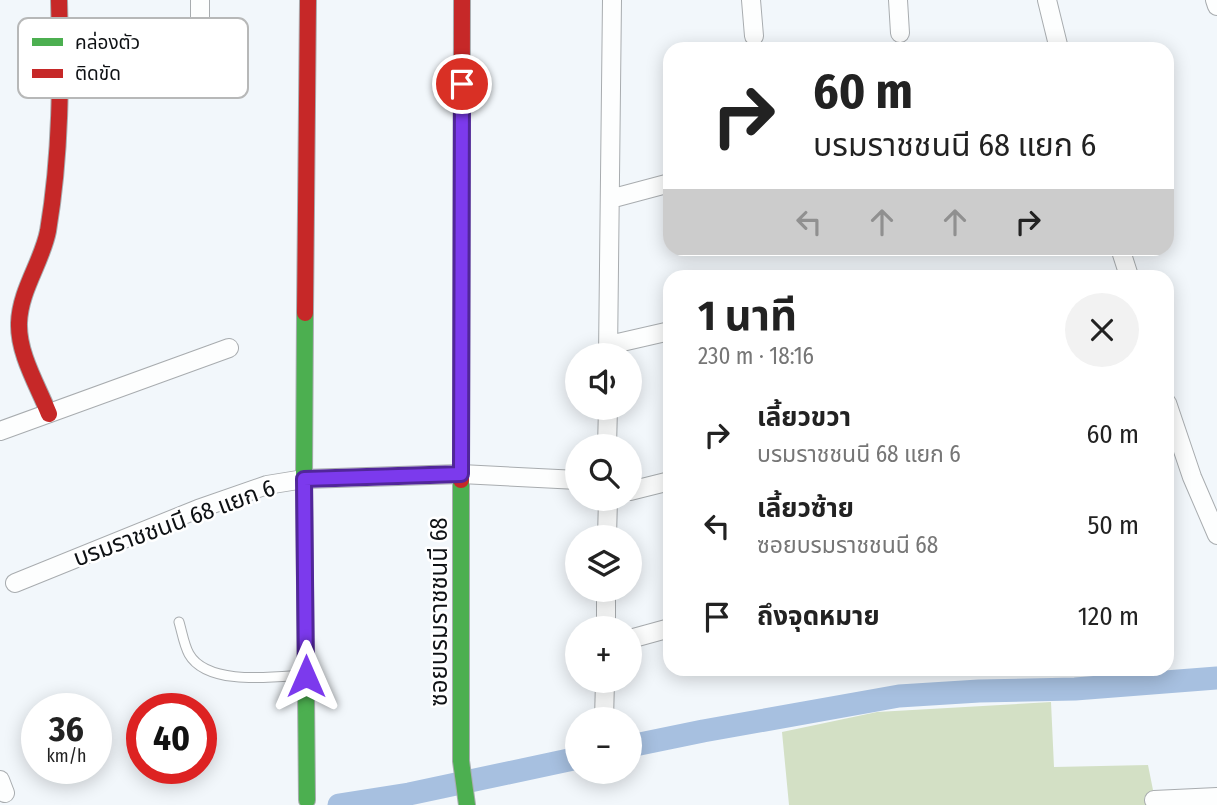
<!DOCTYPE html>
<html lang="th">
<meta charset="utf-8">
<style>
body{margin:0;font-family:"Fira Sans Condensed","Noto Sans Thai",sans-serif;background:#f2f2f2;color:#222;height:100vh;display:flex;flex-direction:column;font-size:26px;white-space:nowrap}
*{box-sizing:border-box;margin:0}
p{font-size:23px;color:#767676}
.icon{flex:none;width:38px;height:38px;fill:none;stroke:currentColor;stroke-width:2;stroke-linecap:round;stroke-linejoin:round}
.map{position:relative;flex:1;overflow:hidden}
.side{position:absolute;left:663px;top:270px;width:511px;height:406px;display:flex;flex-direction:column;background:#fff;border-radius:21px;box-shadow:0 4px 18px #0003}
.side>*{flex:none}
.banner{position:absolute;left:663px;top:42px;width:511px;height:214px;border-radius:21px;box-shadow:0 4px 18px #0003;background:#fff;color:#222;overflow:hidden}
.controls{position:absolute;left:565px;top:343px;display:grid;gap:14px}
.controls a{display:grid;place-items:center;width:77px;height:77px;border-radius:50%;background:#fff;box-shadow:0 4px 18px #0003;font-size:35px}
.speed{position:absolute;left:21px;top:693px;display:flex;gap:14px;font-size:35px;font-weight:700;text-align:center}
.speed>*{display:grid;place-content:center;width:91px;height:91px;border-radius:50%;background:#fff;box-shadow:0 4px 18px #0003;line-height:1}
.speed small{font-size:18px;font-weight:400}
.speed .limit{border:10px solid #d22;background:#fff;color:#111}
.pin{position:absolute;display:grid;place-items:center;width:60px;height:60px;color:#fff;margin:-30px;border:4px solid #fff;border-radius:50%;box-shadow:0 2px 7px #0007}
.me{position:absolute;width:77px;margin:-38px;rotate:0deg;stroke-linejoin:round;filter:drop-shadow(0 0 5px #0008)}
.turn{display:flex;align-items:center;gap:24px;height:147px;padding:0 35px;font-size:32px}
.turn .icon{width:91px;height:91px;stroke-width:2.5}
.turn b{display:block;font-size:49px;line-height:60px}
.lanes{display:flex;align-items:center;height:66px;padding:0 35px;background:#0003;justify-content:center;gap:35px;direction:ltr}
.lanes .off{opacity:.35}
.round{display:grid;place-items:center;flex:none;width:74px;height:74px;border-radius:37px;background:#f2f2f2}
.head{display:flex;align-items:center;justify-content:space-between;height:119px;padding:0 35px}
h1{font-size:42px;font-weight:700;line-height:52px}
ul{padding:0;list-style:none}
li{display:flex;align-items:center;gap:21px;height:91px;padding:0 35px}
li div{flex:1}
li b{display:block;font-size:26px}
li em{font-style:normal}
.map>svg:first-child{display:block}
.forest{fill:#d3e0c5}
.lines{fill:none;stroke-linecap:round;stroke-linejoin:round}
.canal{stroke:#a7c0e0;stroke-width:23}
.lane-casing{stroke:#a8acaf;stroke-width:11}
.street-casing{stroke:#a8acaf;stroke-width:20}
.fast-casing{stroke:#a8acaf;stroke-width:18}
.jam-casing{stroke:#a8acaf;stroke-width:18}
.lane{stroke:#fdfefe;stroke-width:9}
.street{stroke:#fdfefe;stroke-width:18}
.fast{stroke:#4caf50;stroke-width:16}
.jam{stroke:#c62828;stroke-width:16}
.route-casing{stroke:#51269a;stroke-width:18}
.route{stroke:#7c3aed;stroke-width:12}
.labels{text-anchor:middle;stroke-width:5;stroke-linejoin:round;paint-order:stroke}
.street-label{font-size:24px;fill:#0e1114;stroke:#fff}
.key{fill:#fff;stroke:#b7b8b8;stroke-width:2}
.key-label{font-size:19px;fill:#0e1114}
</style>
<div class="map">
<svg width="1217" height="805" viewBox="0 0 1217 805">
<rect width="100%" height="100%" fill="#f2f7fb"/>
<!-- forest -->
<path class="forest" d="M1051,702l3,65 94,-2 8,40h-367l-7,-73 95,-20z"/>
<g class="lines">
<!-- canal -->
<path class="canal" d="M630,746l73,-15 196,-35 80,-5 96,-2 142,-11
M339,805l70,-11 169,-36"/>
<defs>
<path id="lane" d="M179,622c3,10 5,23 10,32 18,32 84,23 115,21"/>
<path id="street" d="M200,0v22
M751,0l3,36
M898,0l2,33
M1047,0l12,49
M1215,0l2,6
M610,199l60,-16
M1120,248l9,28
M609,345l61,-14
M608,355l4,-355
M1167,403l25,74 25,58
M0,431l229,-83
M607,446l1,-38
M630,491l40,-10
M607,537l1,-38
M15,583l183,-74 69,-24 37,-6 157,-5 117,6
M606,628v-38
M630,639l40,-11
M604,719l1,-38
M0,780l5,13
M1154,800l63,-3"/>
<path id="fast" d="M305,313l-1,166 3,321
M461,480v281l6,44"/>
<path id="jam" d="M305,313l3,-313
M49,414c-11,-28 -31,-60 -30,-91 1,-33 23,-61 29,-92 13,-77 13,-154 11,-231
M461,480l1,-480"/>
</defs>
<!-- lane casing -->
<use href="#lane" class="lane-casing"/>
<!-- street casing -->
<use href="#street" class="street-casing"/>
<!-- fast casing -->
<use href="#fast" class="fast-casing"/>
<!-- jam casing -->
<use href="#jam" class="jam-casing"/>
<!-- lane -->
<use href="#lane" class="lane"/>
<!-- street -->
<use href="#street" class="street"/>
<!-- fast -->
<use href="#fast" class="fast"/>
<!-- jam -->
<use href="#jam" class="jam"/>
</g>
<g class="lines">
<defs>
<path id="route" d="M306,676l-2,-197 157,-5 1,-390"/>
</defs>
<!-- route casing -->
<use href="#route" class="route-casing"/>
<!-- route -->
<use href="#route" class="route"/>
</g>
<g class="labels">
<!-- street labels -->
<g class="street-label">
<text transform="translate(174 523) rotate(-20)" y="8">บรมราชชนนี 68 แยก 6</text>
<text transform="translate(439 612) rotate(-90)" y="8">ซอยบรมราชชนนี 68</text>
</g>
</g>
<!-- legend -->
<rect x="18" y="18" width="230" height="80" rx="10" class="key"/>
<rect x="32" y="38" width="31" height="8" fill="#4caf50"/>
<rect x="32" y="69" width="31" height="9" fill="#c62828"/>
<g class="key-label">
<text x="75" y="49">คล่องตัว</text>
<text x="75" y="80">ติดขัด</text>
</g>
</svg>
<div class="controls">
<a><svg class="icon" aria-label="sound" viewBox="0 0 24 24"><path d="M4 9h4l5-4v14l-5-4H4zM17 9q2 3 0 6"/></svg></a>
<a><svg class="icon" aria-label="search" viewBox="0 0 24 24"><circle cx="10" cy="10" r="6"/><path d="M15 15l6 6"/></svg></a>
<a><svg class="icon" aria-label="layers" viewBox="0 0 24 24"><path d="M12 4l9 5-9 5-9-5zM3 14l9 5 9-5"/></svg></a>
<a>+</a>
<a>−</a>
</div>
<div class="speed"><div>36<small>km/h</small></div><div class="limit">40</div></div>
<div class="pin" style="left:462px;top:84px;background:#d93025"><svg class="icon" aria-label="arrive" viewBox="0 0 24 24"><path d="M6 21V4h12l-3 4 3 4H6"/></svg></div>
<svg class="me" style="left:306px;top:676px" viewBox="-20 -20 40 40"><path d="M0-17L14 15 0 8-14 15z" fill="#7c3aed" stroke="#fff" stroke-width="4"/></svg>
<div class="banner">
<div class="turn"><svg class="icon" aria-label="right" viewBox="0 0 24 24"><path d="M7 20v-9h11M14 6l5 5-5 5"/></svg><div><b>60 m</b>บรมราชชนนี 68 แยก 6</div></div>
<div class="lanes"><svg class="icon off" aria-label="left" viewBox="0 0 24 24"><path d="M17 20v-9H6M10 6l-5 5 5 5"/></svg><svg class="icon off" aria-label="ahead" viewBox="0 0 24 24"><path d="M12 20V5M6 11l6-6 6 6"/></svg><svg class="icon off" aria-label="ahead" viewBox="0 0 24 24"><path d="M12 20V5M6 11l6-6 6 6"/></svg><svg class="icon" aria-label="right" viewBox="0 0 24 24"><path d="M7 20v-9h11M14 6l5 5-5 5"/></svg></div>
</div>
<section class="side">
<div class="head"><div><h1>1 นาที</h1><p>230 m · 18:16</p></div><a class="round"><svg class="icon" aria-label="close" viewBox="0 0 24 24"><path d="M6 6l12 12M18 6L6 18"/></svg></a></div>
<ul>
<li><svg class="icon" aria-label="right" viewBox="0 0 24 24"><path d="M7 20v-9h11M14 6l5 5-5 5"/></svg><div><b>เลี้ยวขวา</b><p>บรมราชชนนี 68 แยก 6</p></div><em>60 m</em></li>
<li><svg class="icon" aria-label="left" viewBox="0 0 24 24"><path d="M17 20v-9H6M10 6l-5 5 5 5"/></svg><div><b>เลี้ยวซ้าย</b><p>ซอยบรมราชชนนี 68</p></div><em>50 m</em></li>
<li><svg class="icon" aria-label="arrive" viewBox="0 0 24 24"><path d="M6 21V4h12l-3 4 3 4H6"/></svg><div><b>ถึงจุดหมาย</b></div><em>120 m</em></li>
</ul>
</section>
</div>
